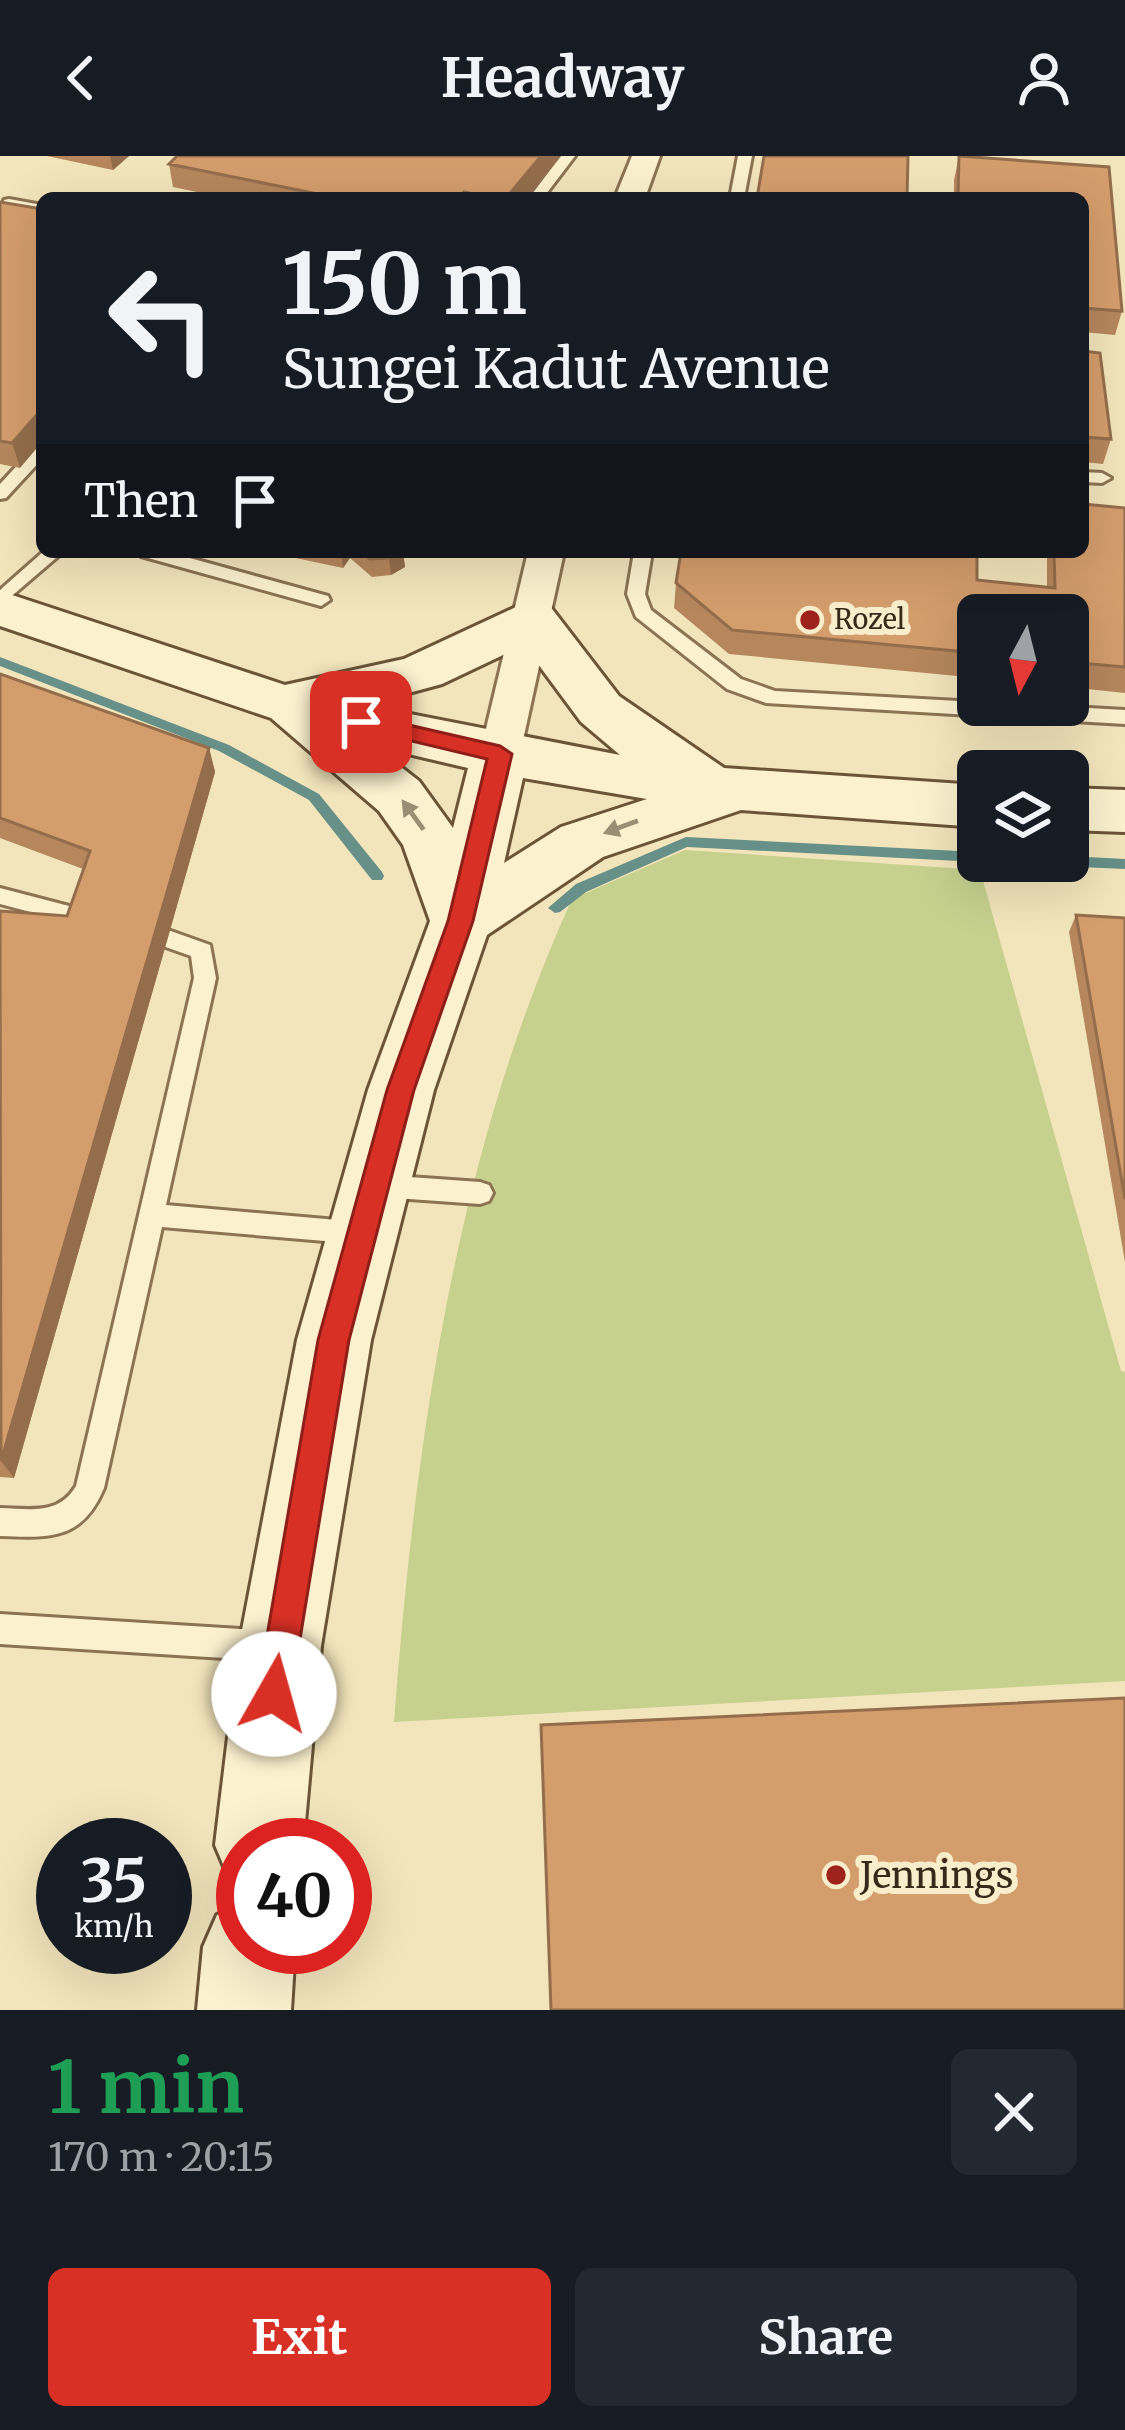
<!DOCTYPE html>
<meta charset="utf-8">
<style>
body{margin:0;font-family:Merriweather,serif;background:#242831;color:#f1f3f6;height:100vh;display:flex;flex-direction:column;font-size:45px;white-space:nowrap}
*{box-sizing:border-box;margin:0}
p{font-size:39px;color:#9ea1a6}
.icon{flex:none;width:66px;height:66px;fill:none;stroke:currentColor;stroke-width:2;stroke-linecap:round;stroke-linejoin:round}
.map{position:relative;height:1854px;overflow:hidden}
.details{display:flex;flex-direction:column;background:#171b24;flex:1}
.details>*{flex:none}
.guide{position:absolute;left:36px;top:36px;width:1053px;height:366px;border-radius:18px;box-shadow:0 12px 48px #0002;background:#171b24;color:#f1f3f6;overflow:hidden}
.needle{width:78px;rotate:187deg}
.fabs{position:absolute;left:957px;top:438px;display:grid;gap:24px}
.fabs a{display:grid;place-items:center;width:132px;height:132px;border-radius:18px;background:#171b24;box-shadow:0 12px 48px #0002;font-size:60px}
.speed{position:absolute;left:36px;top:1662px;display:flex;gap:24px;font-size:60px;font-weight:700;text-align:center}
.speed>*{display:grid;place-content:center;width:156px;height:156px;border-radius:50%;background:#171b24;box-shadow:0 12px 48px #0002;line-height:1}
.speed small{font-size:30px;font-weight:400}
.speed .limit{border:18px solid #d22;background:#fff;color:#111}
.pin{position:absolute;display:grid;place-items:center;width:102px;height:102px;color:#fff;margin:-51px;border-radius:24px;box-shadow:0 6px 18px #0006}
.me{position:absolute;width:132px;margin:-66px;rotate:7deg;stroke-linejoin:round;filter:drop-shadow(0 0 9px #0008)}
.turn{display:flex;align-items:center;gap:42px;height:252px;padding:0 48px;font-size:54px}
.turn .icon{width:156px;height:156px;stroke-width:2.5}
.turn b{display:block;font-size:84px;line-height:102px}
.then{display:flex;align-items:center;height:114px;padding:0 48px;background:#0003;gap:24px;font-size:45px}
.round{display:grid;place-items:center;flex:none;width:126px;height:126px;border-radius:18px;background:#242831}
.summary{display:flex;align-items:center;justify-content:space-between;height:204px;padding:0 48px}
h1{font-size:72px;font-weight:700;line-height:90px;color:#1e9e55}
.cta{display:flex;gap:24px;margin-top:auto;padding:24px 48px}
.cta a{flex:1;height:138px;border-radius:18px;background:#d93025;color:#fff;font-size:48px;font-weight:700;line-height:138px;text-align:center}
.cta a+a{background:#242831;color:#f1f3f6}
header{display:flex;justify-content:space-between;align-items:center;height:156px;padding:0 48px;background:#171b24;font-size:54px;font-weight:700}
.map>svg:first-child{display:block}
.green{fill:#c6d18e}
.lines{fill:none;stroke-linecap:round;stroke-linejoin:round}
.stream{fill:#669088;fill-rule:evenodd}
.lane-casing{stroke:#8b7353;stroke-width:6}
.street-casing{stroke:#8b7353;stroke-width:6}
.secondary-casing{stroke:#6c5437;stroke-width:6}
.lane{fill:#fcf1ce;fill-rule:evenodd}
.street{fill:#fcf1ce;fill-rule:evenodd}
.secondary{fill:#fcf1ce;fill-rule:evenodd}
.wall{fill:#b6875d}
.shaded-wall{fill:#946e4c}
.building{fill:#d49d6c;stroke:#946e4c;stroke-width:3}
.oneway{fill:#9a8e74}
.route{fill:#d93025;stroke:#8d1f18;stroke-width:3}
.poi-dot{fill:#9f231d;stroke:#f9eecb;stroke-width:4.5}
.labels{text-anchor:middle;stroke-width:12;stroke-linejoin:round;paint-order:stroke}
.far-poi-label{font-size:27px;fill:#382a1a;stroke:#f9eecb;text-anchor:start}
.near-poi-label{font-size:36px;fill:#382a1a;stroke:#f9eecb;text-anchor:start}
</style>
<header><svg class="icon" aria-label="back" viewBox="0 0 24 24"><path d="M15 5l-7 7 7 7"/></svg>Headway<svg class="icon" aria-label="person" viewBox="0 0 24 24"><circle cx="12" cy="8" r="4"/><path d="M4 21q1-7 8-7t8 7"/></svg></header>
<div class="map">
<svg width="1125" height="1854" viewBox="0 0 1125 1854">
<rect width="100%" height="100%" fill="#f2e4bb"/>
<!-- green -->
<path class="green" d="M685,694l295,20 141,501 4,1v309l-731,41c21,-279 61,-566 178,-823z"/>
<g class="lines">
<!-- stream -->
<path class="stream" d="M0,501l229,88 90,49 63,78 2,4 -2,4h-10l-63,-80 -90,-49 -219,-85z
M686,681l292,15v9h3l-3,1 -291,-15 -101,45 -26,20 -5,1 -7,-5 28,-24z
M1068,700l57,3v10l-67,-3 -7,-5h17z"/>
<defs>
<path id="lane" d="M561,0h14l-32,42h-14z
M738,0h14l-8,42h-14z
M9,43l33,6v8l-38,-7v-6z
M42,288v15l-36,39 -6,1v-15l36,-39z
M1083,316l19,1 9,5 -9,5 -19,-1z
M43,396h20l-63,54v-16z
M138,396h30l160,44 2,4 -9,6 -180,-50z
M634,396h18l-7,42 6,16 90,69 34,12 350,19v14l-359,-21 -39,-14 -91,-72 -9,-23z
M0,732l92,24 3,6 -11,8 -84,-22z
M168,774l42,15 6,33 -50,227 194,17 9,3 4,8 -4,8 -9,3 -198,-17 -58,261c-22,52 -53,50 -104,48v-28c31,1 59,7 76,-22l118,-508 -3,-22 -31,-11 -3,-6z
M381,1019l99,7 9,3 4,8 -4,8 -9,3 -99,-7 -9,-3 -4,-8 4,-8z
M0,1458l271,17 11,4 4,11 -4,11 -11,4 -271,-17z"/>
<path id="street" d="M632,0h28l-15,42h-30z
M528,396h36l-44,202 -6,10 -14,4 -14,-4 -6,-10z"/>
<path id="secondary" d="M0,435l285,94 119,-26 127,-59 18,5 70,91 105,72 254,17v42l-237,-17 -138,47 -116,78 -53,155 -63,250 -50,306 -18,199h-60v38l-15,-7 -13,-31 24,-199 58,-306 71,-250 62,-169 -27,-76 -24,-34 -108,-93 -271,-92zM524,489l57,77 39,33 -256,-50 78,-21zM374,590l94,22 -15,60 -34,-47zM523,622l124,21 -86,28 -57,36z
M1068,632l57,2v42l-57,-2z
M243,1748v43h52l-4,63h-94l6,-63 14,-32z"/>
</defs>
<!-- lane casing -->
<use href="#lane" class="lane-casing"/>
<!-- street casing -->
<use href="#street" class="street-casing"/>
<!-- secondary casing -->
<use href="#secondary" class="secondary-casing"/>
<!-- lane -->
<use href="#lane" class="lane"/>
<!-- street -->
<use href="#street" class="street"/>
<!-- secondary -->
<use href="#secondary" class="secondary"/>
</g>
<!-- wall -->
<path class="wall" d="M47,0h82l-16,14z
M177,0h384l-35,42h-301l-52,-11 -4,-23z
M959,0l150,11 13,144 -7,24 -32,-3v-134h-129v-18z
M0,46l20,266 -20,-4z
M1083,195l28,88 -8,25 -20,-2z
M1125,352v185l-57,-6v-72h-90v63l-249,-24 -55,-46 2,-25 301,-3 70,7v-35h36z
M267,396h136l2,15 -14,8 -19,2 -22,-19 -7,10z
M0,518l209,74 6,24 -201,706 -14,-1v-566l67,5 16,-47 -83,-31z
M1076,759l49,3v344l-56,-330z"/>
<!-- shaded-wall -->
<path class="shaded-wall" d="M110,0h19l-16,14z
M541,0h20l-35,42h-20z
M42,253v33l-22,26 -8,-25z
M341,396h8l1,6 -7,10z
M399,396h4l2,15 -14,8 -2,-17z
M209,592l6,24 -201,706 -13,-17z"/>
<!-- building -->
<path class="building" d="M177,0h364l-35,42h-12l-30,-6 -5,6h-121l-169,-34z
M764,0h144l-1,42h-150z
M959,0l150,11 13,144 -39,-3v-110h-125z
M0,46l42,7v200l-30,34 -12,-2z
M1083,195l17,2 11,86 -28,-2z
M1083,348l42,4v159l-57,-5v-47h-90v38l-246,-23 -56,-47 5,-31h296v28l78,8 -1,-36h29z
M361,396h38l-10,6 -19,1z
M0,518l209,74 -208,713 -1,-550 67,5 23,-65 -90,-33z
M1076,759l49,3v281z
M1125,1542v312h-574l-10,-285z"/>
<!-- one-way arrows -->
<defs><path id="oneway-solid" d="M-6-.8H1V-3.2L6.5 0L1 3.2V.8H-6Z" transform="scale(3)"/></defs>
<g class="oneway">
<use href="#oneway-solid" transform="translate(413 659) rotate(-126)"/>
<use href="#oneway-solid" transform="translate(621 671) rotate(160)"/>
</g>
<!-- route -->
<path class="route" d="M361,558l139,32 12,8 -39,167 -59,169 -65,250 -58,354 -5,12 -12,5 -12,-5 -5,-12 61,-354 69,-250 61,-169 39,-162 -134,-32 -4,-5z"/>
<!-- markers -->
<g class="poi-dot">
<circle cx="810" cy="464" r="12"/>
<circle cx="836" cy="1719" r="12"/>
</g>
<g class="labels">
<!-- far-poi labels -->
<g class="far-poi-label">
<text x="834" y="473">Rozel</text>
</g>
<!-- near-poi labels -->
<g class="near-poi-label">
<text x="860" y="1732">Jennings</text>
</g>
</g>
</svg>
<div class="fabs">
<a><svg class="needle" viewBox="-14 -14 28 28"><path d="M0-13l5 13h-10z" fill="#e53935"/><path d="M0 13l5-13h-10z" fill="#9ea1a6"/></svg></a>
<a><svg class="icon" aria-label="layers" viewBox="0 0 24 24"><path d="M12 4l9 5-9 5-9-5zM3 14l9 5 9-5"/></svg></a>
</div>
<div class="speed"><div>35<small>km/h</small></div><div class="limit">40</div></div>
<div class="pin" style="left:361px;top:566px;background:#d93025"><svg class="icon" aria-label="arrive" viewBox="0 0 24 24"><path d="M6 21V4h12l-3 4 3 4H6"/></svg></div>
<svg class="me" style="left:274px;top:1538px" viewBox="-20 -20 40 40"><circle r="19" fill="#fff"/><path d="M0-13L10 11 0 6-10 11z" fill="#d93025"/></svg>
<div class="guide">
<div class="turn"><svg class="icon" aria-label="left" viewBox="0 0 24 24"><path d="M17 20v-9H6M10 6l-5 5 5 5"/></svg><div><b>150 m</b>Sungei Kadut Avenue</div></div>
<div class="then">Then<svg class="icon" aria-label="arrive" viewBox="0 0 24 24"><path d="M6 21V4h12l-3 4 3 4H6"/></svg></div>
</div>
</div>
<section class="details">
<div class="summary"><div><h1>1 min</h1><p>170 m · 20:15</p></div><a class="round"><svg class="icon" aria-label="close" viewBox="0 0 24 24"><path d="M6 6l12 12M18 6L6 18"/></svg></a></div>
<div class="cta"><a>Exit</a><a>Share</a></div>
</section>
